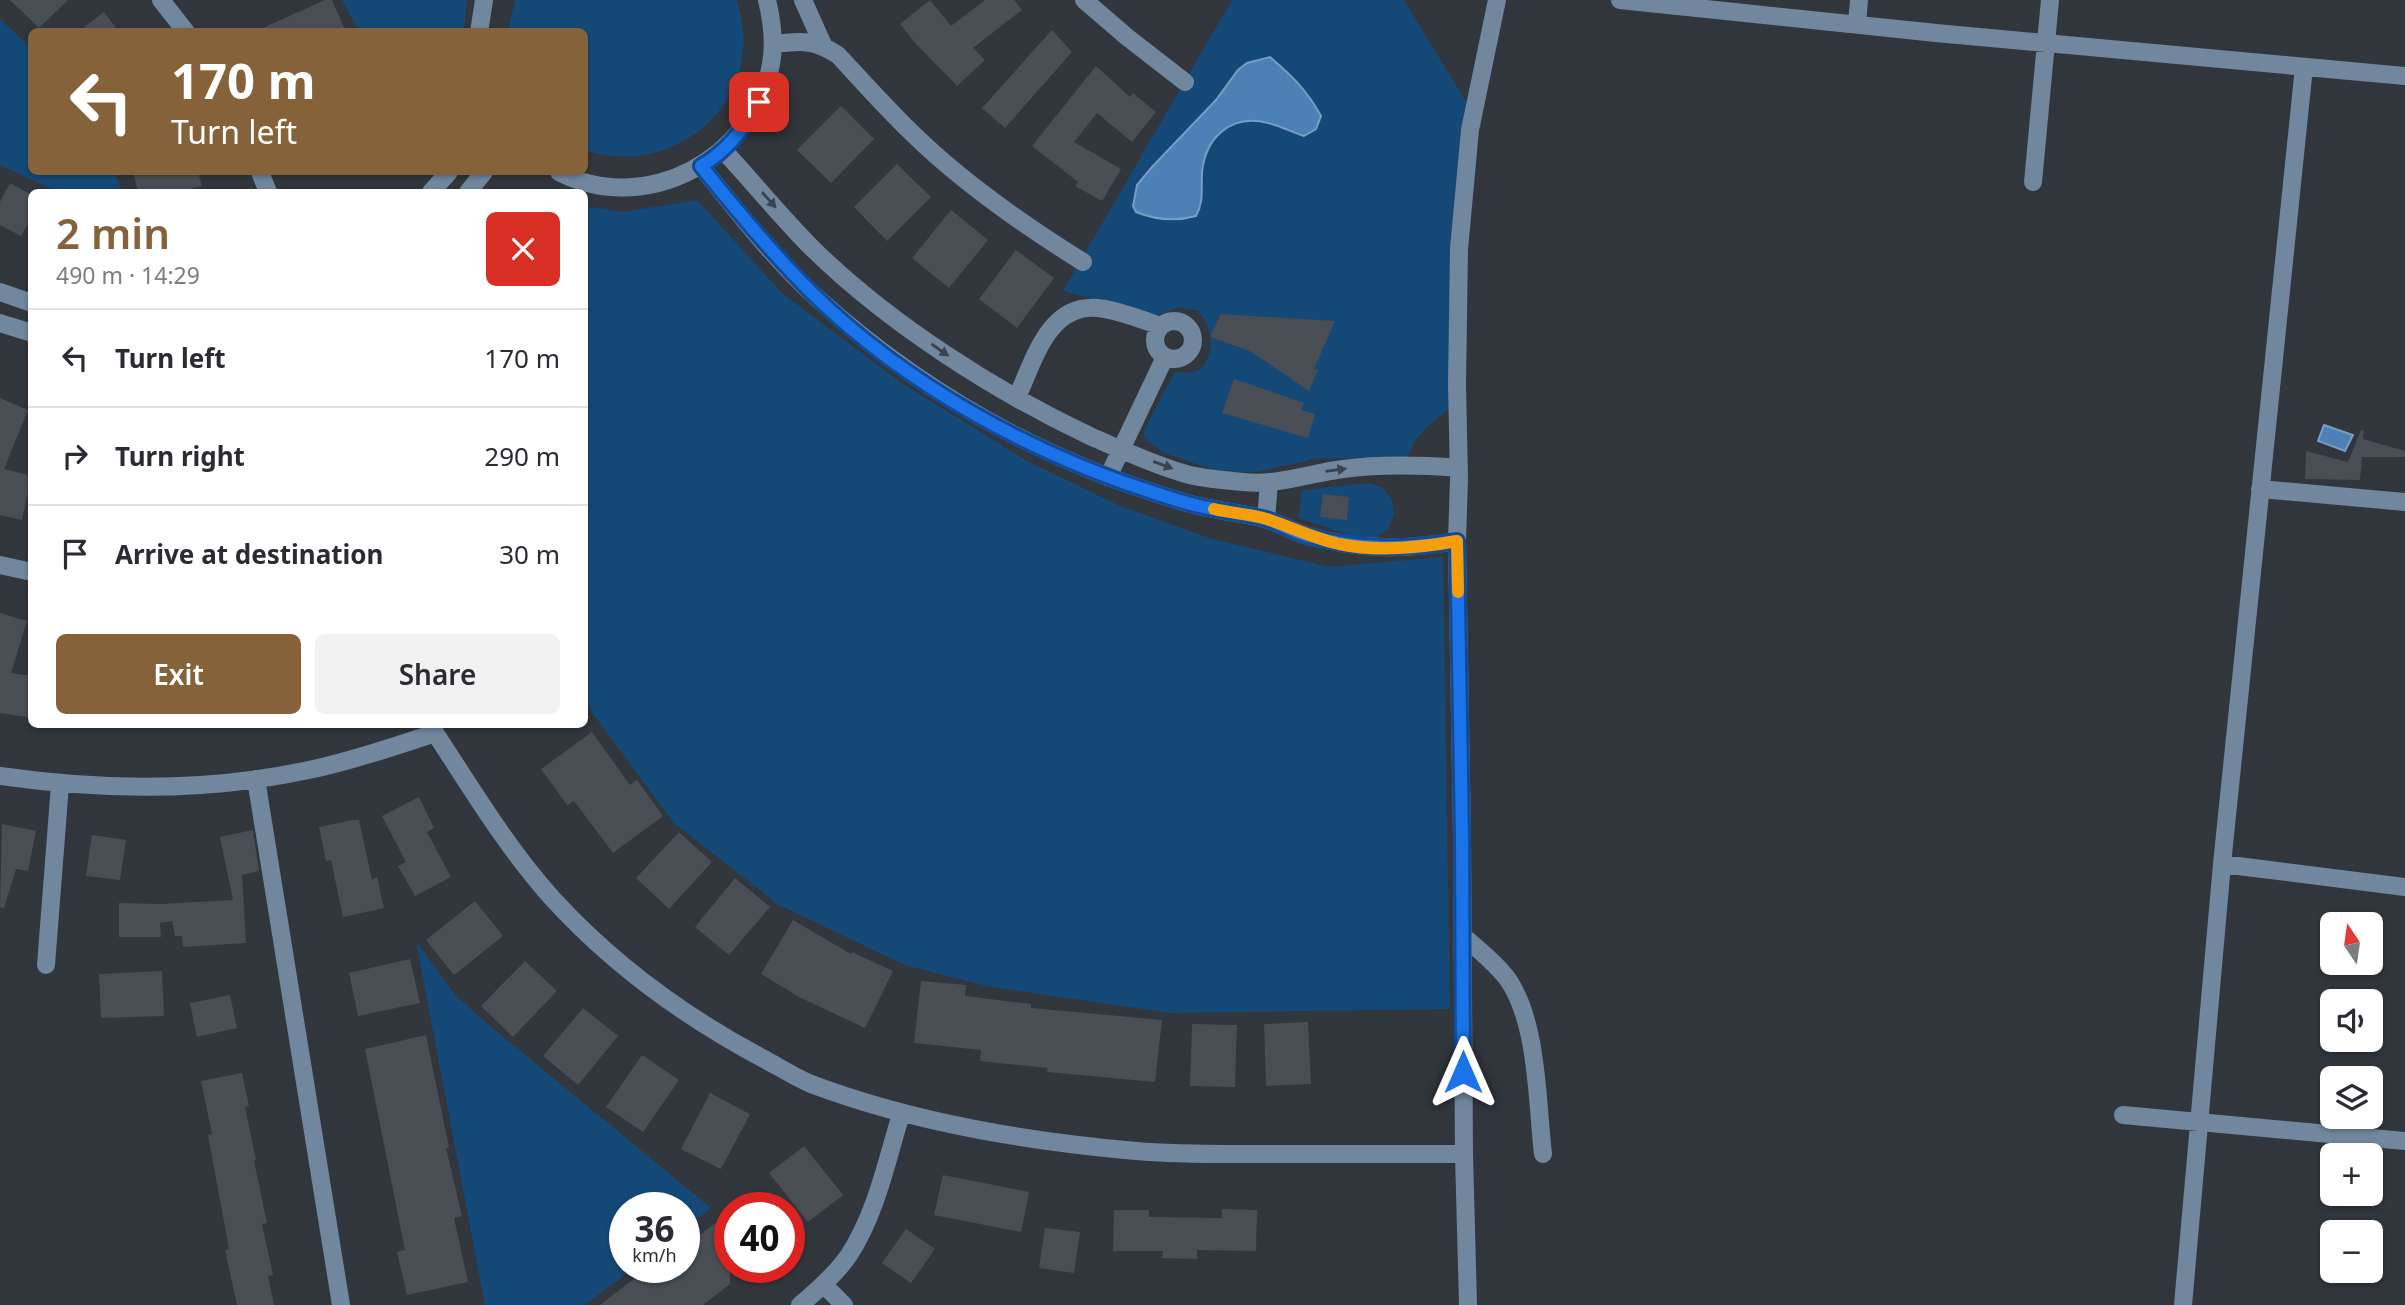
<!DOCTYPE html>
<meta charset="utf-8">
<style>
body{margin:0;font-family:"Noto Sans",sans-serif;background:#f2f2f3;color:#2b2b33;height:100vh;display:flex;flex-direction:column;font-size:26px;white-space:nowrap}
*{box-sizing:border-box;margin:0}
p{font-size:23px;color:#7c7c81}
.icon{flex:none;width:38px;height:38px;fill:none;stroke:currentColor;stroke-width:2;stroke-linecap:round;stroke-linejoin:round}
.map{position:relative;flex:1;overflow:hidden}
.sheet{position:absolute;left:28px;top:189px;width:560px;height:539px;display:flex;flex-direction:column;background:#fff;border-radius:10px;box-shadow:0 2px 5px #0004}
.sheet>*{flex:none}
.banner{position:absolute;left:28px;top:28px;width:560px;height:147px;border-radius:10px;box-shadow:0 2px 5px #0004;background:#856239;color:#fff;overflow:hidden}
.needle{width:46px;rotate:347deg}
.buttons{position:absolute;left:2320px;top:912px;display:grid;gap:14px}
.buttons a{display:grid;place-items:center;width:63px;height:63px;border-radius:10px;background:#fff;box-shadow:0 2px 5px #0004;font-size:35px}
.speed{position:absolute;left:609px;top:1192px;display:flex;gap:14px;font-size:35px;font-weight:700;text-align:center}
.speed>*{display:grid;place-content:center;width:91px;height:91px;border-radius:50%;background:#fff;box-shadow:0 2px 5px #0004;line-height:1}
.speed small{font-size:18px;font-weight:400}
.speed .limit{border:10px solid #d22;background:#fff;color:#111}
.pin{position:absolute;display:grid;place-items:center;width:60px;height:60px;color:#fff;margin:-30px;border-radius:14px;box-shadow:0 4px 10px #0006}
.me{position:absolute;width:77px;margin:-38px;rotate:0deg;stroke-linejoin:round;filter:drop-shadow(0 0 5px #0008)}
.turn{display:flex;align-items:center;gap:24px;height:147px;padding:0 28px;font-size:32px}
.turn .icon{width:91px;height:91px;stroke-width:2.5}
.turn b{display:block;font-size:49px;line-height:60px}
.round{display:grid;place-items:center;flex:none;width:74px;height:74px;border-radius:10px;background:#f2f2f3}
.head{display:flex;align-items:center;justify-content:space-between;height:119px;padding:0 28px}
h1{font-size:42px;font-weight:600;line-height:52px;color:#856239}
.cta{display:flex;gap:14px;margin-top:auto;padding:14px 28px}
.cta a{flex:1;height:80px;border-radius:10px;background:#856239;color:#fff;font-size:28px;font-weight:600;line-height:80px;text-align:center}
.cta a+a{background:#f2f2f3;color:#2b2b33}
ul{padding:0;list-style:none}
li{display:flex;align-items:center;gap:21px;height:98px;padding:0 28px;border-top:2px solid #e1e1e2}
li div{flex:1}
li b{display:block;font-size:26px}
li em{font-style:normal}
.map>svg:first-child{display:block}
.green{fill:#144977}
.water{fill:#4d81b5;stroke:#789dc3;stroke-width:2}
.building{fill:#484e53}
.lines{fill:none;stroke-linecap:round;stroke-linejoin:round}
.minor{stroke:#70879e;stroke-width:18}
.oneway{fill:#39434d}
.route-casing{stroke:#114b97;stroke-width:18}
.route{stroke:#1a73e8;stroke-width:12}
.slow{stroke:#f59e0b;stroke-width:12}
</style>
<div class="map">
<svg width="2405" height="1305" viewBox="0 0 2405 1305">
<rect width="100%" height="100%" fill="#31363c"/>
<!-- green -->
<path class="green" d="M342,0h125l-3,31h-105z
M515,0h221c35,96 -58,181 -151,150l-1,-118 -76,-1z
M1232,0h172l66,108 -21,301c-20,16 -34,25 -42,50l-21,-2 -72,2 -58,13 -33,1 -59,-20 -21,-16 2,-9 30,-56c7,0 16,2 22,-1 16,-8 16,-32 10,-46 -1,-5 -6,-10 -9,-14l-19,-4 -24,9 -92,-25z
M0,19l31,29 1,124h82l9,20h-65l-58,-27z
M697,200l85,93 118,89 127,79 93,45 92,33 117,28 114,-10 7,452 -280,4 -184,-27 -81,-21 -126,-60 -105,-82 -83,-112 -6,-14 -1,-491 40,6z
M1369,483l14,5 9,12 2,14 -5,14 -12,9 -15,2 -63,-21 3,-28z
M416,941l40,55 34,30 221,182 -27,21v-21h-59v59h10l-50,38h-100z"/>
<!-- water -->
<path class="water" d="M1270,57c23,20 36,32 51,59l-5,13 -12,7c-12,-4 -24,-10 -36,-13 -37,-10 -63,15 -66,50 -1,15 2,29 -6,43 -21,6 -40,4 -60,-4l-3,-6 4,-21 15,-18 64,-67 22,-30 9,-7z
M2324,425l29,10 -8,16 -27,-10z"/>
<!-- building -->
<path class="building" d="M10,0h58l-29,28z
M325,0h7l14,32h-92z
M930,0l21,26 34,-26h29l8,10 -49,38 12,12 -28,26 -40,-41 -17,-21z
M104,12l15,20h-41z
M1052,30l20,22 -67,76 -23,-20z
M1096,66l34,31 3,-4 23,19 -24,30 -35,-29 -23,29 47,27 -19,32 -27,-15 3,-4 -46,-36z
M841,106l33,33 -43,44 -34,-33z
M897,164l34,33 -44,44 -33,-34z
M133,172h65l4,14 -25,6h-39z
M10,183l22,12v22l-11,19 -21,-11v-23z
M951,210l37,30 -39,48 -37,-30z
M1016,250l38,28 -37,50 -38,-29z
M1221,314l114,7 -21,48 4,1 -9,21 -59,-40 -40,-14z
M1234,379l70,24 -3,7 14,4 -7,24 -86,-25z
M0,398l28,12 -24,59 28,7 -10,44 -22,-5z
M2361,430l3,1 -1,8 42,12v6h-43l-2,23 -55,-1 1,-28 42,11z
M1323,494l26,3 -2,23 -27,-3z
M0,613l27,8 -16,52 21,3v42l-32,-5z
M592,732l38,53 7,-5 26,36 -50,37 -39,-52 -7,4 -26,-36z
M419,797l15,31 -7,4 24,45 -36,19 -17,-30 8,-4 -24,-46z
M352,820h7l13,60 5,-3 7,31 -41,9 -12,-57 -5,1 -7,-34z
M2,824l34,7 -8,40 -12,-2 -12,39 -4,-1z
M253,830l6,41 -17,4 4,68 -63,4 -1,-11h-7l-3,-15 -12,2 1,14h-42v-34l42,1 72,-4 -13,-63z
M679,832l33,30 -43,47 -33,-31z
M92,835l34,5 -6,40 -34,-4z
M735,878l35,29 -41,48 -34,-28z
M475,901l28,35 -49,39 -28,-35z
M793,920l58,34 1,-2 41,19 -28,57 -66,-31 -38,-23z
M410,959l10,44 -62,13 -9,-43z
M525,961l32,30 -44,46 -32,-31z
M162,971l2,45 -63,2 -2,-44z
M921,981l45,4 -1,11 66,8v4l131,12 -7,62 -108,-10 1,-4 -68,-7 1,-11 -67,-7z
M230,995l7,33 -40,9 -7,-34z
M583,1008l35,28 -40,49 -35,-29z
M1308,1022l3,62 -45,2 -2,-62z
M1192,1024l45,1 -2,62 -45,-1z
M426,1035l23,113h-3l16,68 -8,2 14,64 -61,13 -10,-43 8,-2 -40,-201z
M642,1055l37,25 -36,52 -37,-25z
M242,1073l7,33 -4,1 11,53 -2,1 13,62 -5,1 11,51 -5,1 6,29h-37l-12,-55 4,-1 -21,-114 4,-1 -11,-53z
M710,1093l40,21 -29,55 -40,-20z
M804,1146l39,49 -35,27 -39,-49z
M943,1175l86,17 -8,40 -87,-17z
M1222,1209l35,1 -1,41 -59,-1v9l-35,-1 1,-7h-50l1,-41h35v7l73,1z
M730,1212v72l-27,21h-103l49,-38h35v-20z
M1045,1228l35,4 -6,41 -35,-5z
M906,1229l29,20 -24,34 -29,-20z"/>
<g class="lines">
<!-- minor -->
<path class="minor" d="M161,0l25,32
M803,0l20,45
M1084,0l43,37 58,45
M1620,0l316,33 469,43
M1857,24l2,-24
M479,32l5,-32
M773,44c28,-3 40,-5 65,11 24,26 48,53 74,78 51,50 110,91 171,129
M723,150c30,32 58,67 89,98 76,75 184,144 280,189 30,13 62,28 94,37 18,5 39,6 57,8 34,4 67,-9 100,-13 38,-5 77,-4 116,-1
M701,166c36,45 72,92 115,131 99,89 214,157 342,197 18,6 37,12 56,15 17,4 35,5 52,10 13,4 26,12 39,16 52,15 100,15 152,6
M260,172l8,20
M559,172c86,45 195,-13 212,-108 4,-21 1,-43 -4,-64
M2033,182l17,-182
M431,192l18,-20
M468,192l16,-20
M0,292l32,11
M1155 340a19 19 0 1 1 38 0a19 19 0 1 1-38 0Z
M0,323l32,10
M1017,397c17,-36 31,-94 81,-89 21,2 43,12 63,18
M1108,477l57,-120
M2260,489l145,13
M1266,519l3,-36
M0,565l32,7
M432,724l3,9c37,56 72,115 117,165 60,66 133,119 212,161 15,8 31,18 47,25 104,39 215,57 325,67 46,4 92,3 137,3 64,0 127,0 191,0
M0,776c105,15 213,16 318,-8 40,-9 78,-22 117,-35
M256,779l85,526
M2222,864l183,23
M1463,936c16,14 34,28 46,45 29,44 28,122 34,173
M46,965l14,-180
M2123,1115l282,26
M824,1285l20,20
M800,1305c18,-15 36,-31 49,-50 27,-41 38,-95 52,-141
M1468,1305l-4,-151 -2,-319 -5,-294 2,-62 -2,-95 2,-135 11,-119 27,-130
M2183,1305l39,-441 82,-797"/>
</g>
<!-- one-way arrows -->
<defs><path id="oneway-solid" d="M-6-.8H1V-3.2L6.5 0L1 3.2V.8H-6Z" transform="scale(1.75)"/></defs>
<g class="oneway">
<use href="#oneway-solid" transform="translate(769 200) rotate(48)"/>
<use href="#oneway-solid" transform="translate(940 350) rotate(35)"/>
<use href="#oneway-solid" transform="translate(1163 465) rotate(20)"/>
<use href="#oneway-solid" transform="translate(1336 470) rotate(-8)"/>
</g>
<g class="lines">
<defs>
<path id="route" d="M759,102c-14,26 -32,49 -58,64 35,44 71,87 111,127 94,92 221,162 346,201 18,6 37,12 56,15 17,4 35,5 52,10 13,4 26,12 39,16 54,15 98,15 152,6l5,294 1,237"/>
</defs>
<!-- route casing -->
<use href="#route" class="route-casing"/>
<!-- route -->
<use href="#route" class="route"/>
<!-- slow -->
<path class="slow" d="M1214,509c17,4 36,5 53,10 24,8 46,19 72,25 39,8 79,4 118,-3l1,51"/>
</g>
</svg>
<div class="buttons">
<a><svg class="needle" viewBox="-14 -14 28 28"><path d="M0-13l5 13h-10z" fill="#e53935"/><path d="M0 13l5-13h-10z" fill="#7c7c81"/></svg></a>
<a><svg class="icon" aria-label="sound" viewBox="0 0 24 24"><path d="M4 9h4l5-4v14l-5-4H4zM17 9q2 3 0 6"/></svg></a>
<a><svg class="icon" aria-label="layers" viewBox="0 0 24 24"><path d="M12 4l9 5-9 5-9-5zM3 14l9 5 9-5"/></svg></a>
<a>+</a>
<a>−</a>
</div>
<div class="speed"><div>36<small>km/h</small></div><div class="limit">40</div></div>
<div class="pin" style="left:759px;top:102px;background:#d93025"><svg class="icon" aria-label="arrive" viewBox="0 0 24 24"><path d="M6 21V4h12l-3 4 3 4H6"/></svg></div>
<svg class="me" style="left:1463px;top:1072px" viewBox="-20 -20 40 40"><path d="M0-17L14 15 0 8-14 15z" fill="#1a73e8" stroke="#fff" stroke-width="4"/></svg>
<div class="banner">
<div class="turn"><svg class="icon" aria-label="left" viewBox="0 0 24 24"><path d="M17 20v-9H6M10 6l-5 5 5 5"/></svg><div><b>170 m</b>Turn left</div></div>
</div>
<section class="sheet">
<div class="head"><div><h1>2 min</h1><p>490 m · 14:29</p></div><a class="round" style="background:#d93025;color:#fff"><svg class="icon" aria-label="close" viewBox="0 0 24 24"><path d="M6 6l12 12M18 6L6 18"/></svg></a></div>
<ul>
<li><svg class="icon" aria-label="left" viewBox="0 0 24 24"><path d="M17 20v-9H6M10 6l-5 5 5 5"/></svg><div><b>Turn left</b></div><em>170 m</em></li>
<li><svg class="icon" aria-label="right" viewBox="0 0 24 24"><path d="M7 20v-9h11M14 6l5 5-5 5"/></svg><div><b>Turn right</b></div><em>290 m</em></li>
<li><svg class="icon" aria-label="arrive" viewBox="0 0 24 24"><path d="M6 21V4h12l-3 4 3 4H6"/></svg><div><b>Arrive at destination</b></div><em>30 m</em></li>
</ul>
<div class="cta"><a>Exit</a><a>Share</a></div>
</section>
</div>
